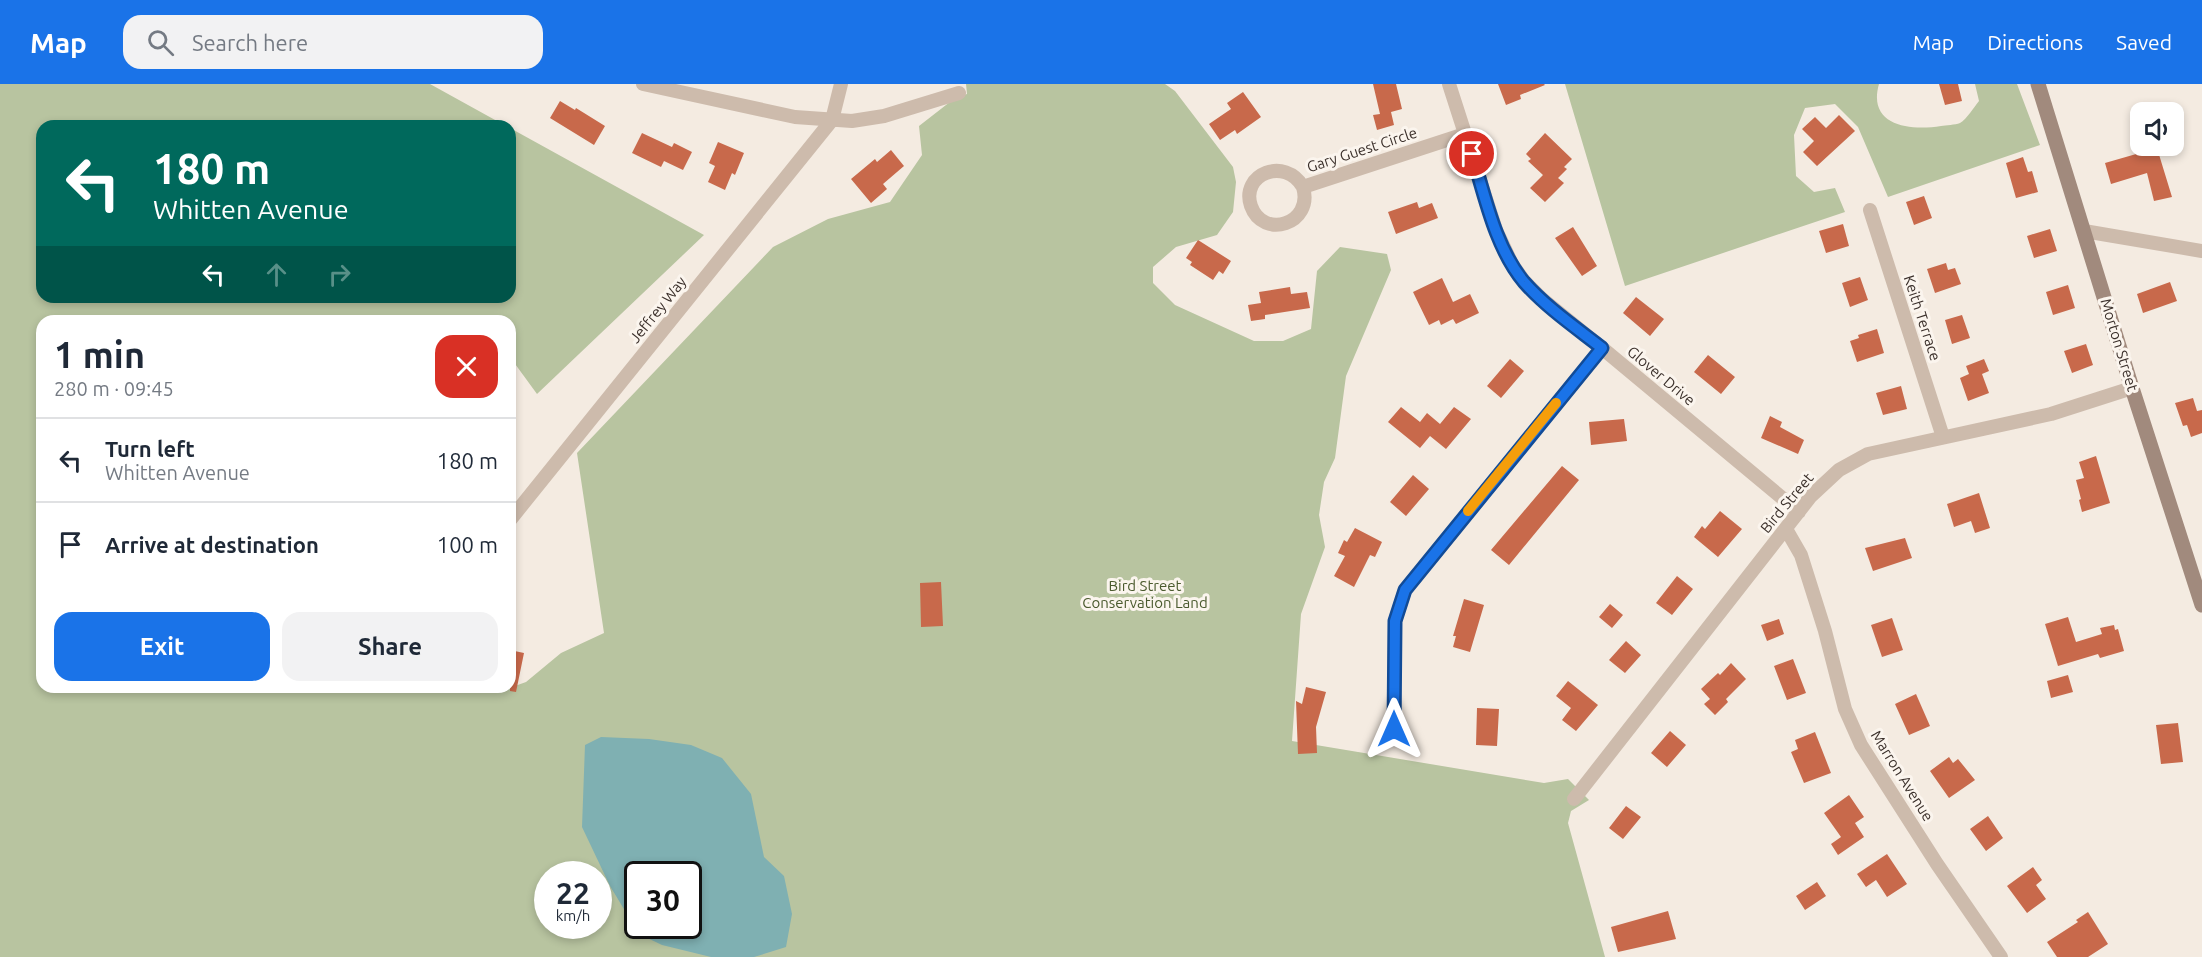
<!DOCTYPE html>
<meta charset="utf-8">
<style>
body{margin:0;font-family:Ubuntu,sans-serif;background:#f2f2f3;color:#1f2937;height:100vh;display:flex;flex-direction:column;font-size:22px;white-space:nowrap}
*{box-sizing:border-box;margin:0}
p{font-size:20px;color:#747a83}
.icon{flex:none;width:33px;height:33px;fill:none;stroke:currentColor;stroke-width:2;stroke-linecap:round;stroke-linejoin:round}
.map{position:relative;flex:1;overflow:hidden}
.sheet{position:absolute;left:36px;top:231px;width:480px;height:378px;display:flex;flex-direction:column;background:#fff;border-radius:18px;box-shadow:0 3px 9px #0003}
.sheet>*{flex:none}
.banner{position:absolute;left:36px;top:36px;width:480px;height:183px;border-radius:18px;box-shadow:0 3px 9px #0003;background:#00695c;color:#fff;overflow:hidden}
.controls{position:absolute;left:2130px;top:18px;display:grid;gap:12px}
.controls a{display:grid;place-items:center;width:54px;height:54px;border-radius:12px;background:#fff;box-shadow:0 3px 9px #0003;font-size:30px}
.speed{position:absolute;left:534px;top:777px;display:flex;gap:12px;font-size:30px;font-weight:700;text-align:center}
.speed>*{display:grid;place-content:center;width:78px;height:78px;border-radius:50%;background:#fff;box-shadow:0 3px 9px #0003;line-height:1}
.speed small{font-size:15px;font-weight:400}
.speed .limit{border:3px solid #111;border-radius:9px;background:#fff;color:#111}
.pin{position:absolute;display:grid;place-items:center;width:51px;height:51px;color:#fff;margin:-26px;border:3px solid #fff;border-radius:50%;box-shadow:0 2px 6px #0007}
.me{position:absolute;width:66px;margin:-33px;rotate:0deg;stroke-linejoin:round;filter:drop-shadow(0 0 4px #0008)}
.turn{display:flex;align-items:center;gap:21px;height:126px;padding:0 18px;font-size:27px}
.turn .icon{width:78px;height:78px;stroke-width:2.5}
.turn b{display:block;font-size:42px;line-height:51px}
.lanes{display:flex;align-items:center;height:57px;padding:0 18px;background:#0003;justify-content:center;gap:30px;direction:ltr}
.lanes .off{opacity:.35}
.round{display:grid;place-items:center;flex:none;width:63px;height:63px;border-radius:18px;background:#f2f2f3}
.overview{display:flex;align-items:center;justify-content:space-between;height:102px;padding:0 18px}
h1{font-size:36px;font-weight:700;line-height:45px}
.button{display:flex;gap:12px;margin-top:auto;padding:12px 18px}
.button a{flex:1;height:69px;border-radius:18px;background:#1a73e8;color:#fff;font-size:24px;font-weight:700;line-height:69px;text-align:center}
.button a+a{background:#f2f2f3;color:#1f2937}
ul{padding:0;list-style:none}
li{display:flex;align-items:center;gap:18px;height:84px;padding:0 18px;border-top:2px solid #e0e1e3}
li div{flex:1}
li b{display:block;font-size:22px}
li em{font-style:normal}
header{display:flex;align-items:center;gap:36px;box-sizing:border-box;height:84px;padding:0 30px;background:#1a73e8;color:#fff}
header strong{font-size:28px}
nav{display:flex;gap:33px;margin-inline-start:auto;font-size:21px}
.search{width:420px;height:54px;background:#f2f2f3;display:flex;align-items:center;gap:15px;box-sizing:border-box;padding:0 21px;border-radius:18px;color:#747a83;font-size:22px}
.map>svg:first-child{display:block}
.green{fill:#b8c4a0;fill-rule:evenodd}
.water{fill:#7fb0b2;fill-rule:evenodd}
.building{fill:#c8694b}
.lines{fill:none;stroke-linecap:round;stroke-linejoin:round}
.street{stroke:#cdbbac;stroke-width:14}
.secondary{stroke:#a18a7d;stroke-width:15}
.route-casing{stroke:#114b97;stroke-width:15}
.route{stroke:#1a73e8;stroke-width:10}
.slow{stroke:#f59e0b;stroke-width:10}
.labels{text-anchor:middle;stroke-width:6;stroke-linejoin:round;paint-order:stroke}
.street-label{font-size:15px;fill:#3b302b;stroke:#fbf5ee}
.park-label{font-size:15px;fill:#4a5a2e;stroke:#fbf5ee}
</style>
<header>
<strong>Map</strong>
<div class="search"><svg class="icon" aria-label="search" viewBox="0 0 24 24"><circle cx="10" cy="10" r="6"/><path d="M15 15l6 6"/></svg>Search here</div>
<nav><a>Map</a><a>Directions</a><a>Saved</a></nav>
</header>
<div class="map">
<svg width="2202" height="873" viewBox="0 0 2202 873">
<rect width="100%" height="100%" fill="#f4ebe1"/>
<!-- green -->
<path class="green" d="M0,0h430l76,42h-464v171h468v-169l194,107 -167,159 -27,-37v-36h-468v366h425l13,6h16l30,-11 35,-29 43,-20 -27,-180 196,-206 55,-28 62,-17 32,-47 -3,-29 36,-28 12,-4 -1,-10h199l10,7 58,76 3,15 -3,30 -16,23 -41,12 -23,20v16l22,22 79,36h29l28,-12 6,-58 23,-24 47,7 4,16 -45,106 -11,82 -11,24 -5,33 6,32 -24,67 -9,127 252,42 24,-4 21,21 -18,11 -3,12 37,134h-1605zM548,790h50v52h-50zM638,790h50v52h-50z
M1565,0h314c-12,42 31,47 62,42 5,-1 14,-1 19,-3 7,-4 14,-16 19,-22l-4,-17h42l23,61 -152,52 -30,-70 -23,-23 -30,4 -11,27 2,41 18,16 21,-4 10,24 -220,74z"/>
<!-- water -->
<path class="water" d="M601,653l48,2 42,6 31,13 29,36 13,63 20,19 8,38 -6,33 -32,10h-43l-49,-12 -23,-11 -29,-48 -28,-59 3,-82zM638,790h50v52h-50z"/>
<!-- building -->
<path class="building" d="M1373,0h23l6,25 -11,3 3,13 -17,5 -4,-15 7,-1z
M1498,0h46l1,1 -25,10 1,4 -15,6z
M1939,0h19l4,17 -17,4z
M1243,8l18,25 -24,17 -2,-4 -15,10 -11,-16 22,-15 -4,-6z
M560,17l15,9 1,-2 29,18 -11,19 -44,-27z
M1839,31l16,16 -38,35 -14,-14 11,-11 -12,-12 13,-12 11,11z
M642,49l30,14 2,-4 18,9 -9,18 -19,-9 -3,6 -29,-14z
M1545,49l27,26 -8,8 3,2 -9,9 6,5 -19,19 -15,-14 13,-13 -15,-14 3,-2 -5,-5z
M718,58l26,11 -9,22 -3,-2 -7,17 -17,-8 7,-16 -6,-3z
M2157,64l15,49 -18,4 -7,-28 -36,11 -6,-21z
M891,66l13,16 -21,18 4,5 -16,14 -20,-24 24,-20 2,3z
M2023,73l5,15 4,-1 6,21 -22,6 -10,-35z
M1924,112l8,22 -18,7 -8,-23z
M1417,118l2,6 13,-5 6,15 -42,16 -8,-22z
M1843,140l6,22 -23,7 -7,-22z
M1573,143l24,39 -15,10 -27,-38z
M2050,145l7,22 -23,7 -7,-22z
M1198,156l33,21 -8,13 -4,-3 -6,9 -23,-15 2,-3 -6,-4z
M1946,179l2,7 7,-2 6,16 -26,9 -8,-24z
M1860,193l8,23 -18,7 -8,-24z
M1442,194l11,24 17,-8 9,19 -23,11 -3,-5 -12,6 -2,-5 -10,5 -16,-33z
M2170,198l7,19 -34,12 -6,-19z
M2068,201l7,23 -22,7 -7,-23z
M1290,203l1,7 16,-2 3,16 -45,7v4l-14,2 -3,-16 13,-2 -2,-11z
M1636,213l28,22 -14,17 -27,-23z
M1962,231l8,23 -18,6 -7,-24z
M1877,245l7,24 -27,9 -7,-21 9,-3 -1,-3z
M2086,260l7,21 -21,8 -8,-22z
M1708,271l27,22 -14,17 -27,-22z
M1510,275l14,12 -23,27 -14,-12z
M1984,275l5,12 -7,3 7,19 -21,8 -8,-23 9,-4 -3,-8z
M1901,302l6,23 -24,6 -7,-22z
M2193,314l4,13 5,-1v23l-11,4 -4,-12 -4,1 -8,-23z
M1401,323l19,15 7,-9 13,11 14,-17 17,12 -25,30 -16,-13 -10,12 -32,-26z
M1770,332l12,6 -2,5 24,13 -6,14 -37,-16z
M1624,335l3,22 -36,4 -2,-23z
M2096,372l14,47 -28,9 -3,-12 2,-1 -5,-19 8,-2 -5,-16z
M1562,382l17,14 -70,85 -18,-15z
M1413,391l16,14 -23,27 -16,-14z
M1979,409l11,35 -15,5 -4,-12 -17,6 -7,-23z
M1720,427l22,18 -24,28 -24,-20 8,-11 3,3z
M1355,444l27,14 -7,15 -5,-2 -16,32 -20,-11 11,-20 -7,-3 6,-13 3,2z
M1905,454l7,20 -39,13 -8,-23z
M1677,492l16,13 -21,26 -16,-12z
M941,498l2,44 -22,1 -1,-44z
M1464,515l20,6 -14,47 -17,-5 3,-11h-3z
M1610,520l13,11 -11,13 -13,-11z
M2068,533l8,25 26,-8 -2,-6 14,-3 1,5 3,-1 6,22 -24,7 -2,-4 -40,12 -13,-42z
M1892,534l11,32 -21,7 -11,-32z
M1779,535l5,15 -17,7 -6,-16z
M1626,557l15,14 -16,18 -16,-13z
M510,566l14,3 -8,39 -6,-1z
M1793,575l13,34 -19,7 -13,-34z
M1731,579l15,16 -20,20 2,3 -13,13 -11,-11 6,-5 -9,-10 17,-16 2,2z
M2068,591l5,17 -22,6 -4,-17z
M1568,597l30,24 -22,26 -14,-11 9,-12 -15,-12z
M1306,603l20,5 -10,35 1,26 -19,1 -2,-53 6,3z
M1916,610l14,32 -21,9 -14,-31z
M1477,624l22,1 -2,37 -21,-1z
M2178,639l5,39 -22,2 -5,-39z
M1670,647l16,14 -19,22 -16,-14z
M1815,648l16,41 -27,10 -13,-31 7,-3 -3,-9z
M1949,673l4,6 5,-4 17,21 -26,18 -19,-27z
M1849,711l15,22 -9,6 9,14 -26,18 -7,-11 10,-7 -17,-24z
M1626,722l15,11 -18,22 -14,-11z
M1988,732l15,22 -17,13 -16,-22z
M1887,770l20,30 -20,13 -11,-17 -10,7 -9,-13z
M2033,783l9,13 -6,5 10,14 -19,14 -20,-27z
M1817,798l9,14 -21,14 -9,-14z
M1668,827l8,28 -58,13 -7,-25z
M2088,828l20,32 -20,13h-31l-10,-15 31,-20 -2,-2z"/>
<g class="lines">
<!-- street -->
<path class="street" d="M643,0l152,33 57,4 32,-5 75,-23
M1449,0l47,146 16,34 12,17 18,18 60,49
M1303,103c11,37 -40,53 -52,19 -11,-32 34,-50 52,-19l162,-53
M1870,126l73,227
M2084,147l118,20
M510,436l322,-400 9,-36
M1786,445l15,26 24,76 20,78 16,36 76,119 64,93
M1394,645l1,-108 10,-31 197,-242 197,164
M1574,715l237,-303 28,-26 29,-16 183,-40 81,-26"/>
<!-- secondary -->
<path class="secondary" d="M2038,0l94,304 70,217"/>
</g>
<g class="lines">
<defs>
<path id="route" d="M1394,645l1,-108 10,-31 197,-242c-27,-21 -56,-41 -78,-66 -29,-35 -39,-86 -52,-128"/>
</defs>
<!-- route casing -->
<use href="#route" class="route-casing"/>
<!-- route -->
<use href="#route" class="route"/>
<!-- slow -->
<path class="slow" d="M1468,427l88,-108"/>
</g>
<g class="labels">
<!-- street labels -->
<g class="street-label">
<text transform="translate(1362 66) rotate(-18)" y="5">Gary Guest Circle</text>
<text transform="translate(658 226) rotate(-51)" y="5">Jeffrey Way</text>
<text transform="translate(1922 234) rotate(72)" y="5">Keith Terrace</text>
<text transform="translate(2119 261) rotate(73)" y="5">Morton Street</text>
<text transform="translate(1661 292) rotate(40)" y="5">Glover Drive</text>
<text transform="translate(1787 419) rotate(-50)" y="5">Bird Street</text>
<text transform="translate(1902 692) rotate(58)" y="5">Marron Avenue</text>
</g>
<!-- park labels -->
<g class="park-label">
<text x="1145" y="507">Bird Street<tspan x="1145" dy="17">Conservation Land</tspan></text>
</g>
</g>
</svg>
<div class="controls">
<a><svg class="icon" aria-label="sound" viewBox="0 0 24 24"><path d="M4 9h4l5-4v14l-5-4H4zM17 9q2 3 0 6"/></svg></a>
</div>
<div class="speed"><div>22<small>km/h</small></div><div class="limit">30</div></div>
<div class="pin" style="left:1472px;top:70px;background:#d93025"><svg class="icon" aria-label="arrive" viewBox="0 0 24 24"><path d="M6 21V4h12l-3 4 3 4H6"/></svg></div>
<svg class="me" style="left:1394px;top:645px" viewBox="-20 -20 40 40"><path d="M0-17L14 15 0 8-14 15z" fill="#1a73e8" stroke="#fff" stroke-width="4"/></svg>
<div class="banner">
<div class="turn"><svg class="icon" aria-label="left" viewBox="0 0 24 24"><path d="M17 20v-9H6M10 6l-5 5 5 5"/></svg><div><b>180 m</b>Whitten Avenue</div></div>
<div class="lanes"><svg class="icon" aria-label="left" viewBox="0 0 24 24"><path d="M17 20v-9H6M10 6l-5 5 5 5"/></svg><svg class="icon off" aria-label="ahead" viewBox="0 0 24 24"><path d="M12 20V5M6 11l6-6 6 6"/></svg><svg class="icon off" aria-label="right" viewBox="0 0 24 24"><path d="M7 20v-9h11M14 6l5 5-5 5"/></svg></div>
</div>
<section class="sheet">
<div class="overview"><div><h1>1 min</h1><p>280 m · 09:45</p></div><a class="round" style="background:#d93025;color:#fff"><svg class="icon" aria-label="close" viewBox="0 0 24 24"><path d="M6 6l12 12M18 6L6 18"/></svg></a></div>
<ul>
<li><svg class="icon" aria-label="left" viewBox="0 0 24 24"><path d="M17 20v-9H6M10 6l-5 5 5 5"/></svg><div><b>Turn left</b><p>Whitten Avenue</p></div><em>180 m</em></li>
<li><svg class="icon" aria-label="arrive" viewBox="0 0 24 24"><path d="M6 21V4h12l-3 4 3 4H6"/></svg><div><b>Arrive at destination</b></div><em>100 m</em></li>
</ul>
<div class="button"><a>Exit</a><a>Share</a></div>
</section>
</div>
